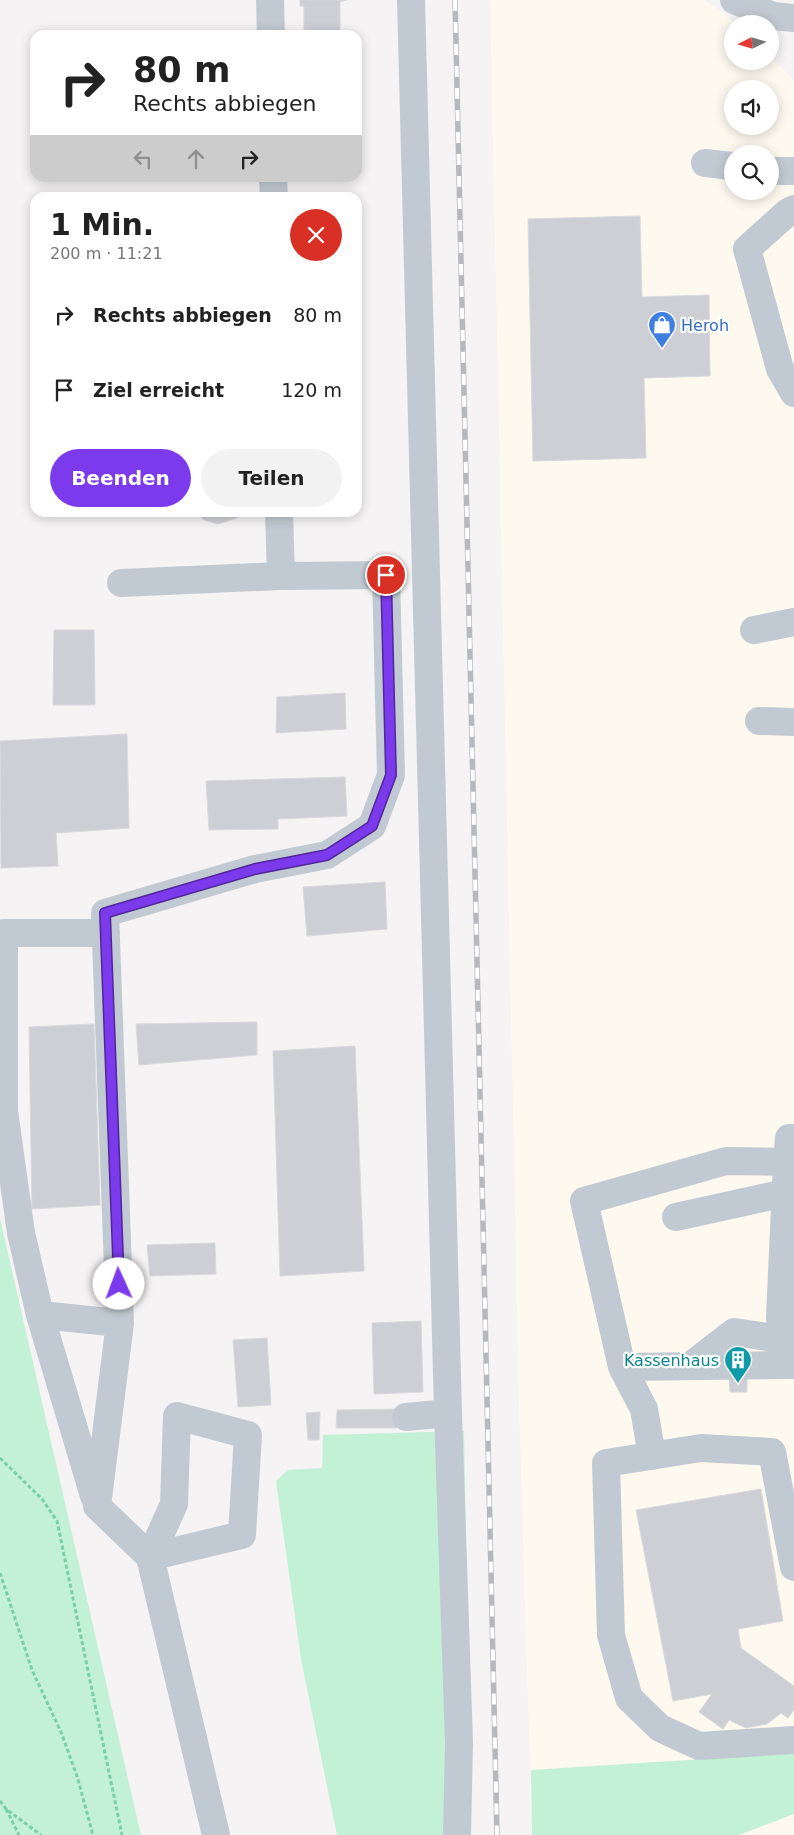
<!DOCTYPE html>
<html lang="de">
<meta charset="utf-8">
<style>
body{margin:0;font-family:"DejaVu Sans",sans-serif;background:#f2f2f2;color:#222;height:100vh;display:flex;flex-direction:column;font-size:19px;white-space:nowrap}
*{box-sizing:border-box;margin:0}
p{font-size:16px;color:#767676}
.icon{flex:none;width:28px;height:28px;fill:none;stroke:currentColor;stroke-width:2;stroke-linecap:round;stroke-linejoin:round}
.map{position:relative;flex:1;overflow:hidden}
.details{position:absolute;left:30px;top:192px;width:332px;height:325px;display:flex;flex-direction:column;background:#fff;border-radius:15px;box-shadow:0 2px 12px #0003}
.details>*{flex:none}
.guide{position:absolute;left:30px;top:30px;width:332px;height:152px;border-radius:15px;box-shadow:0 2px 12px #0003;background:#fff;color:#222;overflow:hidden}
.needle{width:32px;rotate:265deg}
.tools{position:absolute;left:724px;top:15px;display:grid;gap:10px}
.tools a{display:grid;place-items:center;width:55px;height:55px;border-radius:50%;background:#fff;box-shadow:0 2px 12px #0003;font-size:25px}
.pin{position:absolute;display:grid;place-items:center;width:42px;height:42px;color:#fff;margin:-21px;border:2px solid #fff;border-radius:50%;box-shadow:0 1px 5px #0007}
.me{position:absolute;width:55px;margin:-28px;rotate:358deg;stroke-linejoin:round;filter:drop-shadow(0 0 4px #0008)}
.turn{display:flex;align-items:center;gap:18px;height:105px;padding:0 20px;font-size:22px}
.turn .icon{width:65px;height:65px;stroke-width:2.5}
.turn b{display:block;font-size:35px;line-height:42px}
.lanes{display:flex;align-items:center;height:48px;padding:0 20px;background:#0003;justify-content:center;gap:25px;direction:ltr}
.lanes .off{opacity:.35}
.round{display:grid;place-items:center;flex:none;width:52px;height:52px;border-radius:26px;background:#f2f2f2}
.overview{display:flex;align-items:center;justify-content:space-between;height:85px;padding:0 20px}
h1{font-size:30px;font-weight:600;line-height:38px}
.cta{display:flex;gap:10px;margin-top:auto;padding:10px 20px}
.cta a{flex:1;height:58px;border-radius:30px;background:#7c3aed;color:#fff;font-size:20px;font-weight:600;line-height:58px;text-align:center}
.cta a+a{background:#f2f2f2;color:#222}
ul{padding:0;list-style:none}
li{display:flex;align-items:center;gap:15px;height:75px;padding:0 20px}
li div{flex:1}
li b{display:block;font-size:19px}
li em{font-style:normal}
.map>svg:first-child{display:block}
.commercial{fill:#fdf9ef;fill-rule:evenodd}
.green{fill:#c3f1d5}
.building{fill:#cdcfd5;stroke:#d7d9de}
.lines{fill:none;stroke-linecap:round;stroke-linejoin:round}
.path{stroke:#7ad0a6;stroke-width:3;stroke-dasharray:4 2.5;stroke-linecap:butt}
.minor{stroke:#c1cad2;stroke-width:28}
.rail-casing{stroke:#b5b8bd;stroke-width:5.5}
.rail{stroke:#fff;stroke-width:4;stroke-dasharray:11;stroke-linecap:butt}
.route-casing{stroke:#51269a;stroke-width:12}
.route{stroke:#7c3aed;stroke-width:9}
.labels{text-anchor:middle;stroke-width:4.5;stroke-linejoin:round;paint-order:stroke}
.shop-label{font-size:16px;fill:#366cbe;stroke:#fff;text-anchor:start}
.culture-label{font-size:16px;fill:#0d838f;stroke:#fff;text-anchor:end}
</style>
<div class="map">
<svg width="794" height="1835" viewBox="0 0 794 1835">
<rect width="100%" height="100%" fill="#f5f3f3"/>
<!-- commercial -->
<path class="commercial" d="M490,0h214l34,24h-6v37h38v-5l24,24v1755h-262l-13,-427zM732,89h38v37h-38zM732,154h38v37h-38z"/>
<!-- green -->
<path class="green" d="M0,1218l128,561 13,56h-141z
M464,1431l7,404h-134l-36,-176 -25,-178 12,-11 34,-2 1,-33z
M794,1753v61l-55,21h-207l-1,-65z"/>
<!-- building -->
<path class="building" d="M300,0h47l-7,2v33h-36v-29h-4z
M640,216l2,81 67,-2 1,81 -66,2 2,80 -113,3 -5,-242z
M242,512l-5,6 -19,6 -14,-4 -8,-8z
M54,630h40l1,75h-42z
M345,693l1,36 -70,4 1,-36z
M127,734l2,94 -73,5 2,33 -57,2 -1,-127z
M345,777l2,39 -69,3v10l-69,1 -3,-49z
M385,882l2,47 -80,7 -4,-49z
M257,1022v33l-118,10 -3,-41z
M94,1024l6,181 -68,4 -3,-182z
M355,1046l9,225 -84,5 -7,-225z
M215,1243l1,31 -66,2 -3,-31z
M421,1321l2,71 -49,2 -2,-71z
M267,1338l4,67 -33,2 -5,-67z
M729,1375h18v17h-17z
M396,1409l1,19h-61l1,-18z
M320,1412l-1,28h-11l-2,-27z
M761,1489l22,132 -45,8 3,19 53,38v24l-6,8 -7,-5 -14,11 -21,4 -17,-8 -6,9 -24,-17 13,-18 -39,7 -37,-191z"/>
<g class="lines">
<!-- path -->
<path class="path" d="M0,1458l42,41 15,22 65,314
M0,1573l32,97 29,62 16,44 16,59
M0,1801l6,8 35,26
M6,1809l13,26"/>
<!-- minor -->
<path class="minor" d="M270,0l1,35
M411,0l37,1413 11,330 -2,92
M734,0l39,16 21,2
M705,163l27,3
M770,171h24
M273,178l1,20
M794,209l-6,3 -41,37 33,120 14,24
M121,583l160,-7 -2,-64
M754,630l40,-8
M759,721l35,1
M106,933h-102v178l17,122 19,82 80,8
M794,1162l-68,-1 -142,40 38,166 172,-2
M676,1217l109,-24
M40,1315l54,181
M781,1339l-1,-22 7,-155 2,-24h5
M690,1366l44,-34 60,9
M622,1367l22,42 8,47
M177,1416l71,19 -6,100 -92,22 24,-53z
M406,1417l42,-4
M794,1567l-22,-115 -71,-4 -95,15 5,172 18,63 31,30 39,18 95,-6
M216,1835l-66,-278 -53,-51 23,-183 -15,-410 150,-44 72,-14 45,-29 19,-51 -5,-200 -105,1"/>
<defs>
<path id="rail" d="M455,0l42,1835"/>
</defs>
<!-- rail casing -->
<use href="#rail" class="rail-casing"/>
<!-- rail -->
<use href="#rail" class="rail"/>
</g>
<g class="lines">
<defs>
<path id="route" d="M119,1284l-14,-371 150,-44 72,-14 45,-29 19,-51 -5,-200"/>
</defs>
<!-- route casing -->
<use href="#route" class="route-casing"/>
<!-- route -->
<use href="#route" class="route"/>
</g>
<!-- icons -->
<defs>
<symbol id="shop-pin" viewBox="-11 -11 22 30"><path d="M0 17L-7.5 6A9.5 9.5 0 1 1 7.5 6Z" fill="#3f7fe0" stroke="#fff"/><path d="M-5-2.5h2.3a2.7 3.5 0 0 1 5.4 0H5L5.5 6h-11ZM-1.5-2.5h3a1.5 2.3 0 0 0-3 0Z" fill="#fff"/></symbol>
<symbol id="building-pin" viewBox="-11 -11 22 30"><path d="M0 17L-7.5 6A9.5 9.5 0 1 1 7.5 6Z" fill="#0f9aa8" stroke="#fff"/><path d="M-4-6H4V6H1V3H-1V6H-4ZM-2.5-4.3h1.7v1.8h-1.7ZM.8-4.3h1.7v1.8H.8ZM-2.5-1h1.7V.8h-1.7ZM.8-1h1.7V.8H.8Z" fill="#fff"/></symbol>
</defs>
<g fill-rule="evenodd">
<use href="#shop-pin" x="646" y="309" width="32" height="43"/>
<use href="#building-pin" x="722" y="1344" width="32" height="43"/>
</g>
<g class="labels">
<!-- shop labels -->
<g class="shop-label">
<text x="681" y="331">Heroh</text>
</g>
<!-- culture labels -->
<g class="culture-label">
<text x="719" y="1366">Kassenhaus</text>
</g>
</g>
</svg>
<div class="tools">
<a><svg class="needle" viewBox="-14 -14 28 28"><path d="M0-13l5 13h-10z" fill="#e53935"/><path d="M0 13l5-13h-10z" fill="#767676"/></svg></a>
<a><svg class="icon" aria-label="sound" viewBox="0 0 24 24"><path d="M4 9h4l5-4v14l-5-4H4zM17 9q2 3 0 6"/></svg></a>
<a><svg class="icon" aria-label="search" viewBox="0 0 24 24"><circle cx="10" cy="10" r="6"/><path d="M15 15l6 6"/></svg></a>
</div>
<div class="pin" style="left:386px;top:575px;background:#d93025"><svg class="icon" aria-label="arrive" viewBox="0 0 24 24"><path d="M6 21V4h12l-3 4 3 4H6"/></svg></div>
<svg class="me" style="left:119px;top:1284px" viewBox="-20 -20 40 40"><circle r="19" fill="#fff"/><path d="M0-13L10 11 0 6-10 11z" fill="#7c3aed"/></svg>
<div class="guide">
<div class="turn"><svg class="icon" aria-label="right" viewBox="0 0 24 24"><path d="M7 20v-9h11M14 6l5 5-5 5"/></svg><div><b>80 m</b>Rechts abbiegen</div></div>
<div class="lanes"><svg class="icon off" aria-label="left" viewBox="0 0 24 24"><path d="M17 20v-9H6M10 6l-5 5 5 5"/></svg><svg class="icon off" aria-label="ahead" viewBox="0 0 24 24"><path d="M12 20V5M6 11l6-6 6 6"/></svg><svg class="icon" aria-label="right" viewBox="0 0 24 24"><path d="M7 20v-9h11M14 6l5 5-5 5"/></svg></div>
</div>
<section class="details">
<div class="overview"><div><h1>1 Min.</h1><p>200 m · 11:21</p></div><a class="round" style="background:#d93025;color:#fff"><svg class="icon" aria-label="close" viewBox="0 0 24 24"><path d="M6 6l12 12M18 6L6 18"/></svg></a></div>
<ul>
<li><svg class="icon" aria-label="right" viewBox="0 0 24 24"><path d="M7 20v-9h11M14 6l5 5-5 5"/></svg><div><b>Rechts abbiegen</b></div><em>80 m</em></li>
<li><svg class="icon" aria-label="arrive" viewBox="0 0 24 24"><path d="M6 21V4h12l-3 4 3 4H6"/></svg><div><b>Ziel erreicht</b></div><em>120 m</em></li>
</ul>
<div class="cta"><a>Beenden</a><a>Teilen</a></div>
</section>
</div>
